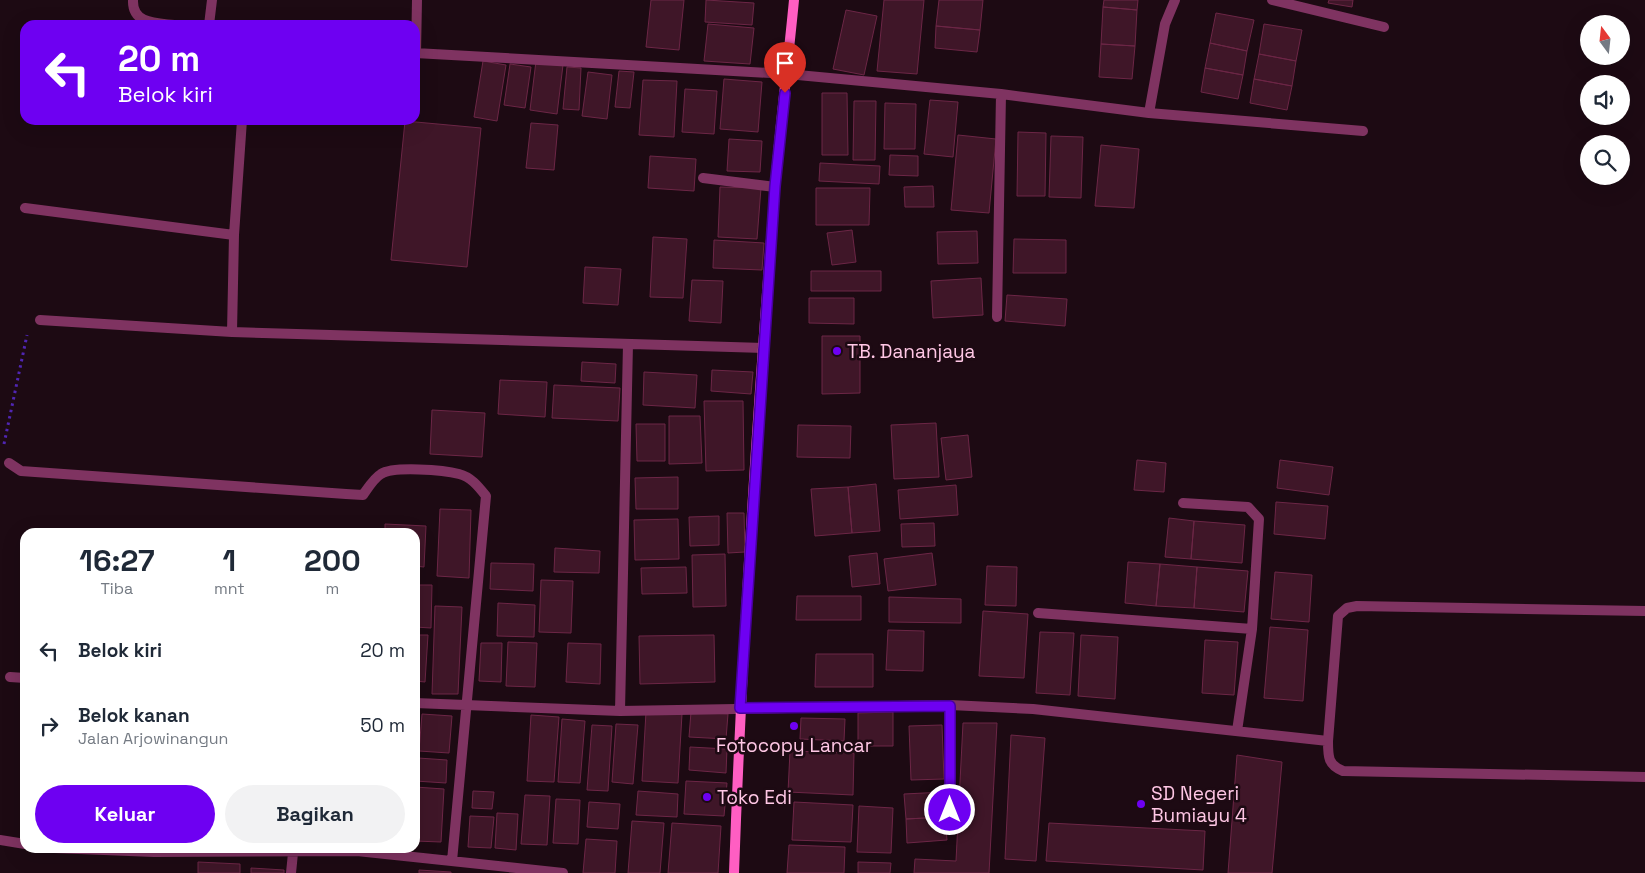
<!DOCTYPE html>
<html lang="id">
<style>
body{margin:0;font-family:"Space Grotesk",sans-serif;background:#f2f2f3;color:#1f2937;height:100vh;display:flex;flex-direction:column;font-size:19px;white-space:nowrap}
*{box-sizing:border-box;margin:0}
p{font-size:16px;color:#747a83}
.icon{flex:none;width:28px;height:28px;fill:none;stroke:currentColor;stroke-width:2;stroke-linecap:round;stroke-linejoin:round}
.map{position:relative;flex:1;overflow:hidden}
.drawer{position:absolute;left:20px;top:528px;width:400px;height:325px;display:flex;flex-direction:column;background:#fff;border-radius:15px;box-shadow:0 5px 20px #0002}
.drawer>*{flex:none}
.banner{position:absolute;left:20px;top:20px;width:400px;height:105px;border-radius:15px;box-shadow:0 5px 20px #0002;background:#6e00f2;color:#fff;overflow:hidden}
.needle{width:32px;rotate:345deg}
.buttons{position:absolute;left:1580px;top:15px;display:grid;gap:10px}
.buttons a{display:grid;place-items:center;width:50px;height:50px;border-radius:50%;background:#fff;box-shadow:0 5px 20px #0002;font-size:25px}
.pin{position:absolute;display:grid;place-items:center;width:42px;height:42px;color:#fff;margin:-51px -21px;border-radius:50% 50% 50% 0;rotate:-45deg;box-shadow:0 0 5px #0007}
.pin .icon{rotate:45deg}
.me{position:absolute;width:55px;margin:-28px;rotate:0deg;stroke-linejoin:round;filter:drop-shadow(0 0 4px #0008)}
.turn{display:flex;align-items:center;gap:18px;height:105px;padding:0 15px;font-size:22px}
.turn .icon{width:65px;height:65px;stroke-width:2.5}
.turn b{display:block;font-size:35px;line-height:42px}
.eta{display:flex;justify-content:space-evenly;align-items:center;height:85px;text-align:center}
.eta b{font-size:30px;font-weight:800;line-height:35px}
.button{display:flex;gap:10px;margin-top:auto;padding:10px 15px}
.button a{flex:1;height:58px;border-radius:30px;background:#6e00f2;color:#fff;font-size:20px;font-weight:800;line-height:58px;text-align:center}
.button a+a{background:#f2f2f3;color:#1f2937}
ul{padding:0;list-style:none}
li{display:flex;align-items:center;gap:15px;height:75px;padding:0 15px}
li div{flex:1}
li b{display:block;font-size:19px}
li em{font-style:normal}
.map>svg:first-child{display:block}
.building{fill:#3f1628;stroke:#6c2646}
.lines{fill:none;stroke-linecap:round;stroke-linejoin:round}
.path{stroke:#5026b3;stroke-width:3;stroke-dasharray:2.5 4;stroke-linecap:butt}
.street{stroke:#7f3361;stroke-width:10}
.secondary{stroke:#ff5ec2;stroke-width:10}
.route-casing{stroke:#48009d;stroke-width:12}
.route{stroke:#6e00f2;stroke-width:9}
.poi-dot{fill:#6e00f2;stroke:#1d0a13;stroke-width:2}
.labels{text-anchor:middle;stroke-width:5;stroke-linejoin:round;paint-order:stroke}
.poi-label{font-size:19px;fill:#ffc7e5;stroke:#1d0a13;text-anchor:start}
</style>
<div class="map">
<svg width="1645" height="873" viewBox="0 0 1645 873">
<rect width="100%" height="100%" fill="#1d0a13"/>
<!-- building -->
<path class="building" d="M651,0h33l-5,50 -33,-3z
M706,0l48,3 -2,22 -47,-3z
M884,0h40l-7,74 -40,-3z
M939,0h44l-3,30 -44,-4z
M1104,0h34l-1,10 -34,-3z
M1329,0h24l-1,7 -24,-4z
M1103,7l34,3 -2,36 -34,-2z
M846,10l31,6 -13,59 -31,-6z
M1216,13l38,7 -7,31 -37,-8z
M708,24l46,4 -4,36 -46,-3z
M1264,24l38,6 -6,31 -37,-7z
M936,26l44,4 -3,22 -42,-4z
M1210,43l37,8 -4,24 -38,-7z
M1101,44l34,2 -3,33 -33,-2z
M1259,54l37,7 -4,25 -38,-7z
M483,61l23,4 -9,56 -23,-4z
M536,61l27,4 -6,49 -27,-4z
M510,64l21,3 -6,41 -21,-3z
M567,67l14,1 -2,42 -16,-1z
M1205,68l38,7 -5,24 -37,-7z
M619,71l15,1 -4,36 -15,-1z
M588,72l24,3 -5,44 -25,-3z
M724,79l38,3 -4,50 -38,-3z
M1254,79l38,7 -5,24 -37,-7z
M643,80l34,1 -3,56 -35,-2z
M685,89l32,2 -3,43 -32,-2z
M822,93h25l1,62h-26z
M930,100l28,2 -5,55 -29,-3z
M854,101h22l-1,59h-22z
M885,103l31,1 -1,45h-31z
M405,121l76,7 -14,139 -76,-7z
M531,123l27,2 -4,45 -28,-2z
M1018,132l28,1 -1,63h-28z
M958,135l38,4 -7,74 -38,-3z
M1051,136l32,1 -2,61 -32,-1z
M729,139l33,2 -2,31 -33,-1z
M1101,145l38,4 -5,59 -39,-2z
M890,155l28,1v20l-29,-1z
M650,156l46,3 -2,32 -46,-3z
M820,163l60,3 -1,18 -60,-3z
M933,186l1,21h-29l-1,-20z
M720,187l41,1 -4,51 -39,-2z
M816,188h54l-1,37h-53z
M852,230l4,32 -24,3 -5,-32z
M977,231l1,32 -40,1 -1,-32z
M653,237l34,2 -4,59 -33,-1z
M1014,239l52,1v33h-53z
M714,240l50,3 -2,27 -49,-2z
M585,267l36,2 -3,36 -35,-2z
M811,271h70v20h-70z
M981,278l2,37 -50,3 -2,-37z
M692,280l31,1 -2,42 -32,-2z
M1007,295l60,4 -2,27 -60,-5z
M809,298h45v26l-45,-1z
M822,336h38v57l-38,1z
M582,362l34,2 -1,19 -34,-2z
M712,370l41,2 -2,22 -40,-3z
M644,372l53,3 -2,33 -52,-3z
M500,380l47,2 -2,35 -47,-3z
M554,385l66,3 -2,33 -66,-3z
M704,401h39l1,69 -38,1z
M432,410l53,3 -3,44 -52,-3z
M669,416h31l2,47 -33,1z
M936,423l3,54 -45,2 -3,-54z
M636,424h29v37h-28z
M798,425l53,1 -1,32 -53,-1z
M968,435l4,42 -26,3 -5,-42z
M1137,460l29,3 -2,29 -30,-2z
M1280,460l53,7 -4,28 -52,-7z
M678,477v32h-42l-1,-31z
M876,484l4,47 -28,2 -4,-46z
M956,485l2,30 -58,4 -2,-29z
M848,487l4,46 -37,3 -4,-47z
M1276,502l52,4 -3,33 -51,-5z
M440,509l31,1 -2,68 -32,-2z
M727,513h17l1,39 -17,1z
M719,516v29l-29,1 -1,-29z
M1169,518l25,3 -3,38 -26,-2z
M678,519l1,40 -44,1 -1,-40z
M1194,521l51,4 -3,38 -51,-4z
M934,523l1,23 -33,1 -1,-23z
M385,524l41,2 -2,41 -9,-1v-34h-30z
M555,548l45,3 -1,22 -45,-1z
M877,553l3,31 -28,3 -3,-31z
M932,553l4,32 -48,6 -4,-32z
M725,554l1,52 -33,1 -1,-52z
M1128,562l32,2 -4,42 -31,-3z
M491,563l43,1 -1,27 -43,-2z
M1160,564l37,3 -3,41 -38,-2z
M987,566l30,1 -1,39 -31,-1z
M686,567l1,26 -45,1 -1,-26z
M1197,567l51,4 -4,41 -50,-4z
M1275,572l37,3 -3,47 -38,-3z
M541,580l32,1 -2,52 -32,-1z
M415,585h17l-1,43 -16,-1z
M797,596h64v24h-65z
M889,597l72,2v24l-72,-1z
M498,603l37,2 -1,32 -37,-1z
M435,606l27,1 -4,87h-26z
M983,611l45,3 -4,64 -45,-2z
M1270,627l38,3 -5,71 -39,-3z
M888,630l36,1 -1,40 -37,-1z
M1040,632l34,1 -4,62 -34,-2z
M415,635h13l-3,47 -10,-1z
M714,635l1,47 -75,2 -1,-48z
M1081,635l37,2 -3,62 -37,-3z
M1205,640l33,2 -4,53 -32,-2z
M508,642l29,1 -2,44 -29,-1z
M481,643h21l-1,39 -22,-1z
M568,643l33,1 -1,40 -34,-2z
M816,654h57v33h-58z
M646,712l36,2 -4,69 -36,-2z
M691,712l37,2 -2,25 -37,-2z
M893,712v34h-35v-33z
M422,714l30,2 -3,37 -30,-2z
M531,715l28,2 -5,65 -27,-1z
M801,718l44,1 -1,22 -44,-2z
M562,719l23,2 -5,62 -22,-1z
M963,723h34l-8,150h-75l1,-14 41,2z
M616,724l22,1 -5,59 -21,-2z
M592,725l20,1 -4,65 -21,-1z
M942,725l2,54 -33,1 -2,-54z
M1011,735l34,3 -9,123 -31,-2z
M690,747l37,2 -1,24 -37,-3z
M790,751l64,2 -1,42 -65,-3z
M1237,755l45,7 -10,111h-44z
M418,758l29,2 -1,23 -31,-2z
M686,781l41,2 -3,33 -40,-2z
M415,787l29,2 -3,53 -26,-1z
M473,791l21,1 -2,17 -20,-1z
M638,791l40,3 -1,23 -41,-2z
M944,792l1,25 -39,2 -2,-25z
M525,795l25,1 -3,49 -26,-1z
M556,799l24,1 -2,44 -25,-1z
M589,802l31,2 -2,25 -31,-2z
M794,802l59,3 -2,37 -59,-2z
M859,806l34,2 -2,45 -34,-1z
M497,813l21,1 -2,36 -21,-2z
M470,816l24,1 -3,31 -23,-1z
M945,817l2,23 -40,3 -1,-24z
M632,821l32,2 -4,50h-32z
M672,823l49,3 -3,47h-50z
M1049,823l156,8 -2,39 -157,-9z
M586,839l31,2 -2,32h-32z
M789,845l56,2 -1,26h-57z
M198,862l42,2v9h-42z
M858,862l33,1 -1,10h-32z
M251,868l33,2v3h-33z
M419,870l32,2v1h-32z"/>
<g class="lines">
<!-- path -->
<path class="path" d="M4,444l23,-109"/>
<!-- street -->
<path class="street" d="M133,0c-1,24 23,23 41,25
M1272,0l112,27
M209,25l3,-25
M415,53l372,21 214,20 148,19 214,18
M416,53l1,-53
M1149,113l16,-89 10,-24
M242,120l-8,115 -2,97 532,16
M703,178l72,9
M25,208l209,27
M997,317l4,-223
M40,320l192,12
M9,463l12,8 325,23 17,1c5,-7 11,-17 18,-21 12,-8 63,-4 78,0 12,3 19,12 27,22l-34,365
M1183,503l65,4 11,12 -7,110 -15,102
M1645,611l-288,-5 -10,2 -9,8 -10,125c0,16 0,24 15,30l302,6
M1038,613l214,16
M10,677l15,1
M415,703l205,8 330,-6 83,4 295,32
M620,711l8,-367
M950,827v-122
M0,840l25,4
M54,848l100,4 203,-1 206,22
M291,873l2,-20"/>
<!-- secondary -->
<path class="secondary" d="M734,873c8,-228 23,-457 41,-685 5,-63 13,-125 19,-188"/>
</g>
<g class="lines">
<defs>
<path id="route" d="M785,93l-10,93 -35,522 210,-2v104"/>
</defs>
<!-- route casing -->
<use href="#route" class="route-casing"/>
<!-- route -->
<use href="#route" class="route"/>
</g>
<!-- markers -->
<g class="poi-dot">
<circle cx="837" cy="351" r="5"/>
<circle cx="794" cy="726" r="5"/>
<circle cx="707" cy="797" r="5"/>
<circle cx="1141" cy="804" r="5"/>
</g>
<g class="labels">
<!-- poi labels -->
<g class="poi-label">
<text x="847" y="358">TB. Dananjaya</text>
<text x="794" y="752" text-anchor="middle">Fotocopy Lancar</text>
<text x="1151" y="800">SD Negeri<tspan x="1151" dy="22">Bumiayu 4</tspan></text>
<text x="717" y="804">Toko Edi</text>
</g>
</g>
</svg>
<div class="buttons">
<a><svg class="needle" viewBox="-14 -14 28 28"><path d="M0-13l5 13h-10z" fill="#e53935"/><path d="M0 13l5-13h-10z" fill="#747a83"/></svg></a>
<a><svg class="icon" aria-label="sound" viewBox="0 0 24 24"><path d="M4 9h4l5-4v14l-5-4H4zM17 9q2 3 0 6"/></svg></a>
<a><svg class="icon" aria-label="search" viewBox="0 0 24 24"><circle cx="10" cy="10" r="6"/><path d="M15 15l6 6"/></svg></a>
</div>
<div class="pin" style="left:785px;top:93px;background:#d93025"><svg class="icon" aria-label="arrive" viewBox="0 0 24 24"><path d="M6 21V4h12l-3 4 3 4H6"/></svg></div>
<svg class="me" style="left:950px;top:810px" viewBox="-20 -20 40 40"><circle r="17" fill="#6e00f2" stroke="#fff" stroke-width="3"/><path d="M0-11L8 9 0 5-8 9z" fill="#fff"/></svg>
<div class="banner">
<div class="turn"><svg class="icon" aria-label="left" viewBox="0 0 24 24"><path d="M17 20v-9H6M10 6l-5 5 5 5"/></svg><div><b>20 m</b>Belok kiri</div></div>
</div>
<section class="drawer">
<div class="eta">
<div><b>16:27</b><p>Tiba</p></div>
<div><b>1</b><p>mnt</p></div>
<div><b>200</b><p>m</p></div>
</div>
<ul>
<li><svg class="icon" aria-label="left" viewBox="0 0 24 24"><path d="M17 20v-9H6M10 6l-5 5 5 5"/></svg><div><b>Belok kiri</b></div><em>20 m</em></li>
<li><svg class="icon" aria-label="right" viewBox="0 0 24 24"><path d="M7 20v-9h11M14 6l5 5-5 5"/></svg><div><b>Belok kanan</b><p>Jalan Arjowinangun</p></div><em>50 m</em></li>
</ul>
<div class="button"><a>Keluar</a><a>Bagikan</a></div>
</section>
</div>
